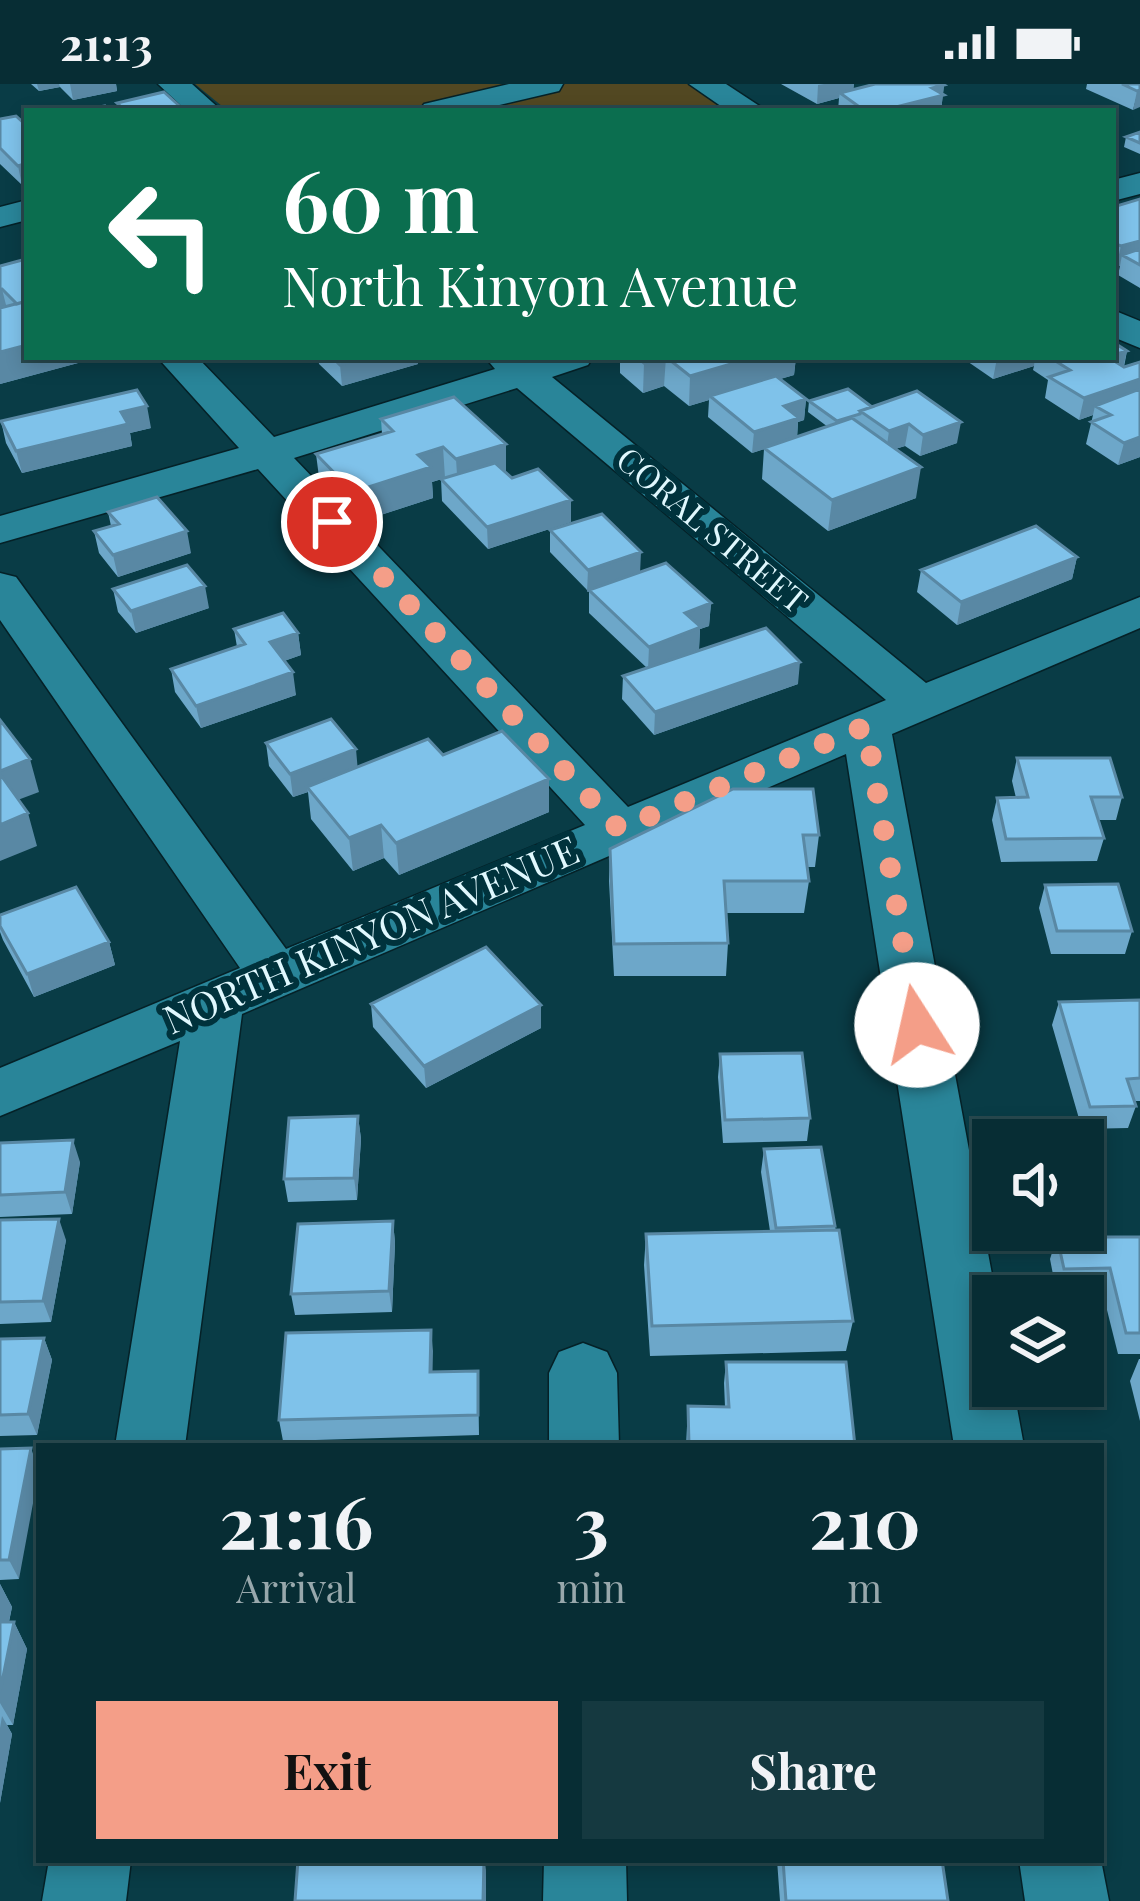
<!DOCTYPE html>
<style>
body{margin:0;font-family:"Playfair Display",serif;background:#153940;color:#f1f3f6;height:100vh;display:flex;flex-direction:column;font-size:45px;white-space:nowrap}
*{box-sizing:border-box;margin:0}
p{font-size:39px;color:#98a8ac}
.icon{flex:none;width:66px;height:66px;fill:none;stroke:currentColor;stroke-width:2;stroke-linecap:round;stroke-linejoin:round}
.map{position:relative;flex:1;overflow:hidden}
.sheet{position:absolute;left:36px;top:1359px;width:1068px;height:420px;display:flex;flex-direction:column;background:#072d34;border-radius:0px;box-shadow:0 6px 18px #0003,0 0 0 3px #28494f}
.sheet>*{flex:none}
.top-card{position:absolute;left:24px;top:24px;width:1092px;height:252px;border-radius:0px;box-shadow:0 6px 18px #0003,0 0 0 3px #28494f;background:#0b6e4f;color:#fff;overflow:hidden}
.buttons{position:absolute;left:972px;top:1035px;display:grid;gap:24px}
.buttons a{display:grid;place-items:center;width:132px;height:132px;border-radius:0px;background:#072d34;box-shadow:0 6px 18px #0003,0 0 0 3px #28494f;font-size:60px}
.pin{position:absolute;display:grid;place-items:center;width:102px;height:102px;color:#fff;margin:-51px;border:6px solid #fff;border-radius:50%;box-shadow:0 3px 12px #0007}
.me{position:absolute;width:132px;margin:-66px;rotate:350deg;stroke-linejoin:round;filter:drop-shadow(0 0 9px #0008)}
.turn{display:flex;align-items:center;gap:42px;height:252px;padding:0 60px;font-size:54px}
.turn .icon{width:156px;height:156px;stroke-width:2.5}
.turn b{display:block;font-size:84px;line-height:102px}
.eta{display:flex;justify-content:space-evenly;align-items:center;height:204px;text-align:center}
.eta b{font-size:72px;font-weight:700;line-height:84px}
.action{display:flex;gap:24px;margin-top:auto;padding:24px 60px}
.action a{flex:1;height:138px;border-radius:0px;background:#f49e88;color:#111;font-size:48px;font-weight:700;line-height:138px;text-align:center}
.action a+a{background:#153940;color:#f1f3f6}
.status{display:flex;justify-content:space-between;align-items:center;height:84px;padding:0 60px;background:#072d34;direction:ltr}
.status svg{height:33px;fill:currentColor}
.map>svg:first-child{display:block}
.green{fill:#524822}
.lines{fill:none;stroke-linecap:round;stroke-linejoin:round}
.minor-casing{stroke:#052127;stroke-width:3}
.minor{fill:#298599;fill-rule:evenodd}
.wall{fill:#6da7c9}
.shaded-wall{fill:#5988a4}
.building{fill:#7fc2ea;stroke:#5988a4;stroke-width:3}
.route{stroke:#f49e88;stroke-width:21;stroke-dasharray:0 37.8}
.labels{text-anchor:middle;stroke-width:12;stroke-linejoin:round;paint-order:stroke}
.far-street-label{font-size:33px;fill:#e0f8fe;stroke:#00323c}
.street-label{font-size:39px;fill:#e0f8fe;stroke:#00323c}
</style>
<div class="status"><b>21:13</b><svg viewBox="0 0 49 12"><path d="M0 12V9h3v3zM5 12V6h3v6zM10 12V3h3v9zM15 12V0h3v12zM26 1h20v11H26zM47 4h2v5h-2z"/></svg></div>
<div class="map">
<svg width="1140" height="1817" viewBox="0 0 1140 1817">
<rect width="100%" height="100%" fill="#093c46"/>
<!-- green -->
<path class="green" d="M195,0h493l46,27h-506z"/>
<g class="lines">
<defs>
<path id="minor" d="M158,0h34l30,27h-35z
M509,0h54l-4,7 -85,20h-55l5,-7z
M689,0h37l41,27h-39z
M1140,89v21l-27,7v-21z
M27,116v20l-27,7v-20z
M1113,226l27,11v27l-27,-11z
M157,273h40l77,80 221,-68 -10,-12h108l-5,8 -36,12 374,306 214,-86v31l-248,106 104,562 -3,90h20l11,60h-70l-108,-692 -604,260 -57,432h-70l65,-405 -180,75v-48l240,-100 -240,-348v-47l16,4 270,372 299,-124 -327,-356 -258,74v-27l239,-68zM517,304l369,312 -258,107 -334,-349z
M583,1259l24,9 10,21 2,73h-70v-73l10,-21z
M49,1776h82l-5,41h-84z
M544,1776h82l1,41h-84z
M1019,1776h82l8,41h-84z"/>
</defs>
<!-- minor casing -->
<use href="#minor" class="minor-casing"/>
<!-- minor -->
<use href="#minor" class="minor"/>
</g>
<!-- wall -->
<path class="wall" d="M31,0h85l1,7 -44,9 -13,-13 -21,4z
M781,0h73l-1,5 91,-4 -3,26h-103l1,-13 -22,6z
M1087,0h53l-7,26 -47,-21z
M0,35l27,7v58l-5,1 -22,-21z
M1140,48v22l-16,-7 2,-10z
M1140,115v89l-22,-13 2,-9 -7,-1v-58z
M0,182l78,97 -78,21z
M1127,267l-3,16 16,-5v95l-22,8 -32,-21 7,-29 -14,5 -34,-22 3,-18 -15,-10 1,-4 -41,13 -32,-22h152z
M318,273h99l1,7 -76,22 -23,-22z
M620,273h176l-2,18 -14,4 26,20 -2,21 -6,2 -1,15 31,-10 -20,-15 1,-11 63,6 85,36 -37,13 -15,-10 -10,3 21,49 -88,33 -66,-52 2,-30 -12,4 -44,-36 1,-17 -20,6 -25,-20 -21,7 -23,-20z
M381,335l125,25v29l65,49 -83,27 -46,-48 -1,-22 4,-1 -13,4 1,16 -77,25 -36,-38 -4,-31 66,-20z
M1,337l150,7 -21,5 2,13 -110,27 -16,-30z
M108,428l83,41 -73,24 -19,-24 -5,-22 17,-5z
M550,446l161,73 -2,23 -9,3 -1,20 -21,9 120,26 -144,51 -32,-36 1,-23 24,-8 -58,-55v-21l-39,-40z
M1077,473l-5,22 -115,46 -40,-33 4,-22z
M113,505l96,19 -73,25 -18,-21z
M234,545l64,4 3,22 -17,6 12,34 -95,33 -26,-36 -4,-23 66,-22z
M266,659l92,24 85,-12 106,24v33l-150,63 -15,-17 -31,13 -42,-52 -3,-27 -15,5 -24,-31z
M1017,674l105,39 -6,23h-18l6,18 -7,23 -96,1 -9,-42 5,-22h19l-4,-17z
M819,751l-4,32h-8l2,14 -5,32h-78l2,30 -2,33h-112l-5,-95 1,-32z
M1045,801l87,46 -7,23h-74l-12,-46z
M0,831l109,27 6,23 -81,32 -31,-57 -3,-8z
M1140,916v101h-6l2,5 -8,22 -46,1 -30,-104 7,-23z
M371,920l170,24 -115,60 -53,-61z
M720,970l90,64 -3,23 -84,2 -5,-66z
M358,1032l3,23 -4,61 -69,2 -4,-23z
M0,1059l80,19 -8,52 -72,3z
M764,1065l71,77 18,95 -7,30 -196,5 -6,-91 2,-31 124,-3 -9,-59z
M0,1136l66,20 -15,82 -51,2z
M393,1137l2,22 -3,69 -97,3 -4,-21z
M1057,1153h83v117h-22l-16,-64h-46l-6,-31z
M431,1246l1,42 46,-1 1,64 -196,6 -4,-21z
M44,1254l8,22 -15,75 -37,1v-97z
M1139,1275h1v62l-10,-40z
M726,1278l129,84h-169l2,-40 37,1 -1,-24z
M0,1365l19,130 -19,1z
M0,1500l12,23 -3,15h5l13,27 -14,76h-6l5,9 -12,69z
M777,1776h165l6,41h-168z"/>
<!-- shaded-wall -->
<path class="shaded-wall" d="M37,0h22l1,3 -21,4z
M70,0h46l1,7 -44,9z
M824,0h30l-1,11 -13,-2 -1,5 -22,6 1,-19z
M944,1l-3,26h-61l52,-23z
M1140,6v17l-7,3 4,-19z
M27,79v21l-5,1 -4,-19z
M1140,157v19l-18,-5 -2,11 -4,1 5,-21z
M0,205h2l5,20 -7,2z
M27,261v12h50l1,6 -78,21v-32z
M1127,267l-5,21 -14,-15h5v-2z
M366,273h51l1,7 -76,22 -2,-21z
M666,273l-2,29 -21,7 1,-30z
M755,273h41l-2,18 -81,24 -3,-3 -1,4 -20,6 1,-30z
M1035,273l-1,9 -41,13 4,-21z
M1140,295v19l-45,8 -2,9 -14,5 5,-22z
M806,315l-2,21 -6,2 -1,17 -45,14 2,-21 30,-26z
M147,322l4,22 -21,5 2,13 -110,27 -6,-22 105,-39z
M961,338l-4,21 -37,13 3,-21z
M909,340l-4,22 -19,6 3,-21z
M1140,353v20l-22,8 6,-22z
M506,360v30l-48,16 -2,-31z
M443,363l2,31 -13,4 1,16 -77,25 -3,-31 65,-37z
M921,383l-5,31 -88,33 4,-31z
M571,416v22l-83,27 -1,-22z
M187,447l4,22 -73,24 -5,-22z
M641,468l-1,22 -53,18 1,-22z
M1077,473l-5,22 -115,46 4,-23z
M205,502l4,22 -73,25 -5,-22z
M711,519l-2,23 -9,3 -1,20 -51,20 1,-22 36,-34z
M298,549l3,22 -28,10 -3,-23z
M800,578l-2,22 -144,51 1,-23z
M293,588l3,23 -95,33 -5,-22z
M356,665l2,23 -51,15 1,5 -15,5 -3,-23z
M30,675l9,33 -32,12 -7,-25v-8z
M549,695v33l-150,63 -3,-32z
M28,729l9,33 -37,15v-36z
M381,741l3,33 -31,13 -4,-33z
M109,858l6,23 -81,32 -7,-23z
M541,921v23l-115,60 -2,-22z
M358,1032l3,23 -4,61 -3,-22z
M73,1056l7,22 -8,52 -7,-22z
M59,1135l7,21 -15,82 -8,-21z
M393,1137l2,22 -3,69 -3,-21z
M431,1246l2,21 -1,42 -2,-21z
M44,1254l8,22 -15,75 -9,-21z
M31,1364l8,23 -20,108 -10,-19z
M0,1500l12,23 -9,42 -3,-5z
M14,1538l13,27 -14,76 -13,-22v-11z
M2,1632l10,18 -12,69v-75z
M484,1776l2,10v31h-3z"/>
<!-- building -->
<path class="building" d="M875,0h67l2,1 -12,3 12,7 -64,16h-15l-25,-18z
M1122,0h18v6l-3,1z
M164,8l21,19h-59l-9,-8z
M105,22l5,5h-30z
M16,32l11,10v37l-9,3 -18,-18v-29z
M1140,48v11l-14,-6z
M1140,115v42l-19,5 -8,-3v-36z
M1140,165v16l-18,-10z
M26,175l1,42 -10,3 -15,-15h-2v-23z
M27,217v44l-27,7v-44z
M1113,258l14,9 -14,4z
M332,273h34l-26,8z
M637,273h26l-19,6z
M666,273h89l-65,19z
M1049,273h59l16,10 16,-5v17l-56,19 -35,-21 21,-7z
M776,292l30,23 -22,7 15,12 -45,14 -44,-36z
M848,305l24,18 -12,4v3l-23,7 -28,-20z
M1140,305v48l-16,6 -33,-21 20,-7 -16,-9z
M137,306l10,16 -26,6 7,12 -112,27 -15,-30z
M917,307l44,31 -38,13 -14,-11 -20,7 -29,-20z
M454,313l52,47 -50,15 -13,-12 -25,8 13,12 -78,25 -37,-38 77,-23 -12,-12z
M852,334l69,49 -89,33 -68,-52z
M495,379l17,15 26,-9 33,31 -84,27 -46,-48z
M157,413l30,34 -74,24 -19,-24 25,-7 -11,-12z
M602,430l39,38 -53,18 -38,-40z
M1036,442l41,31 -116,45 -40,-32z
M666,479l45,40 -26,10 16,14 -52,20 -60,-57z
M187,481l18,21 -74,25 -18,-22z
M283,529l15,20 -28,9 23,30 -97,34 -25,-37 74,-25 -11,-15z
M766,544l34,34 -145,50 -32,-36z
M331,635l25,30 -66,25 -24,-31z
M0,636l30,39 -30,12z
M502,647l47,48 -153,64 -15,-18 -32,13 -42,-51 121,-48 15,16z
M1017,674h93l12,39h-31l13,41 -98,1 -9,-41 31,-1z
M0,690l28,39 -28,12z
M733,705h80l6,46h-16l6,46h-85l4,62 -114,1 -4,-95z
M1118,800l14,47h-75l-12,-46z
M76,803l33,55 -82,32 -27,-48v-11z
M486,863l55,58 -117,61 -53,-62z
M1140,916v78l-13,1 9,27 -46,1 -31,-105z
M802,969l8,65 -85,2 -5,-66z
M358,1032l-4,62 -70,1 5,-61z
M73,1056l-8,52 -65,3v-52z
M821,1063l14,79 -59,2 -12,-79z
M59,1135l-16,82 -43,1v-82z
M393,1137l-4,70 -98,3 7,-70z
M839,1146l14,91 -201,5 -6,-92z
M1057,1153h83v96h-14l-16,-65 -46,1z
M431,1246l-1,42 48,-1v44l-199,5 7,-87z
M44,1254l-16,76 -28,1v-76z
M726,1278h120l9,84h-166l-1,-40 41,1z
M31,1364l-22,112h-9v-111z
M0,1538h14l-14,70z
M298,1776h186l-1,41h-188z
M783,1776h159l6,41h-162z"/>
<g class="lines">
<!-- route -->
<path class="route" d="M332,438l287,307 247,-103 51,299"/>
</g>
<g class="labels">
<!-- far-street labels -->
<g class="far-street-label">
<text transform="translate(712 446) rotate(40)" y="12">CORAL STREET</text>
</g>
<!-- street labels -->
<g class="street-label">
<text transform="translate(371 851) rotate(-23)" y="14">NORTH KINYON AVENUE</text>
</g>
</g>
</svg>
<div class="buttons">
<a><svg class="icon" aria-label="sound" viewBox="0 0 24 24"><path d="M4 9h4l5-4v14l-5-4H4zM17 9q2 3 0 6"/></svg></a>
<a><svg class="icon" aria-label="layers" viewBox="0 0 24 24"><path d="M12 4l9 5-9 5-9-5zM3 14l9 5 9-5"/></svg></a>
</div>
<div class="pin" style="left:332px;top:438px;background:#d93025"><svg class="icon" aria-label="arrive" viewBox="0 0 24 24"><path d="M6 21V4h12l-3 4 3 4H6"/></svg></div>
<svg class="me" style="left:917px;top:941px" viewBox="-20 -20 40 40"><circle r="19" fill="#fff"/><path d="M0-13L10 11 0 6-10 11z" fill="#f49e88"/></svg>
<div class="top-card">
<div class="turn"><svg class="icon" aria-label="left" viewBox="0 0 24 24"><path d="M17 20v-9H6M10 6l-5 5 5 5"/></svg><div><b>60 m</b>North Kinyon Avenue</div></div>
</div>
<section class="sheet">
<div class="eta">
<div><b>21:16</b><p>Arrival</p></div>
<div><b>3</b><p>min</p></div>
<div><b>210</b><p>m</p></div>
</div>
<div class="action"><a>Exit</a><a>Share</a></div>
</section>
</div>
